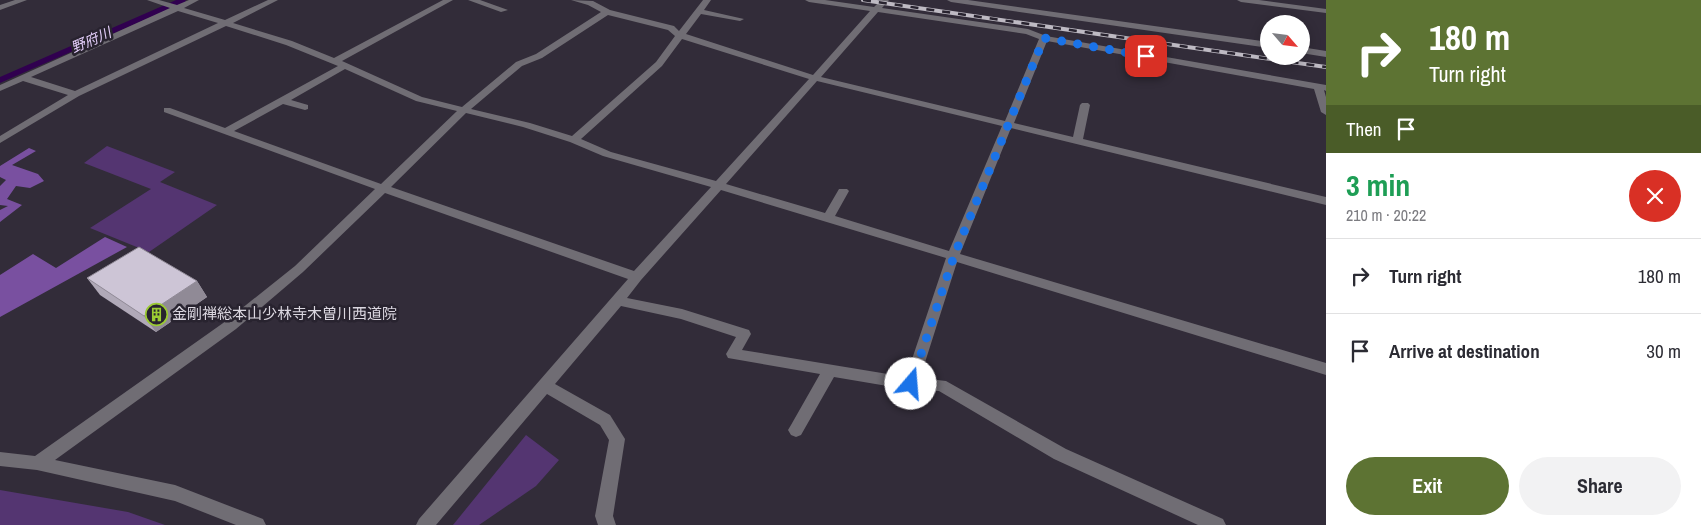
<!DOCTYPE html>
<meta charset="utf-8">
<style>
body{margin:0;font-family:"Archivo Narrow","Noto Sans JP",sans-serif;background:#f2f2f3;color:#2b2b33;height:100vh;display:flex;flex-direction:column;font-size:19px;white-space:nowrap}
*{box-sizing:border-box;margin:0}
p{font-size:16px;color:#7c7c81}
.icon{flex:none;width:28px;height:28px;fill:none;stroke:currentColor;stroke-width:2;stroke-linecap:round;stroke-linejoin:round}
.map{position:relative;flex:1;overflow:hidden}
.sheet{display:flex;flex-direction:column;background:#fff;width:375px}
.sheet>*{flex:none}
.guide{background:#5d7333;color:#fff;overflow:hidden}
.needle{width:32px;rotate:118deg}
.buttons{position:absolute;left:1260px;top:15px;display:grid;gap:10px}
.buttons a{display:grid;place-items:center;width:50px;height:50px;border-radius:50%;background:#fff;box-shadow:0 2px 12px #0003;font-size:25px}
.pin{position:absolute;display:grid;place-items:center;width:42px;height:42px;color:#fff;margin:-21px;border-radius:10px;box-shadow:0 2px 8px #0006}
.me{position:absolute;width:55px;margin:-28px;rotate:18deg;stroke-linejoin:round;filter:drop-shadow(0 0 4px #0008)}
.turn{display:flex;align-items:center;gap:18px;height:105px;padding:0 20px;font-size:22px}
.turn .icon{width:65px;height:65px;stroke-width:2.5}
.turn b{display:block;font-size:35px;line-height:42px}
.then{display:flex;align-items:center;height:48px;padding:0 20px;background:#0003;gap:10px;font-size:19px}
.round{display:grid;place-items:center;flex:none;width:52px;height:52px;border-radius:26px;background:#f2f2f3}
.head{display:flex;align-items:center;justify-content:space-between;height:85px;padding:0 20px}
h1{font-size:30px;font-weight:700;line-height:38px;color:#1e9e55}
.cta{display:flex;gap:10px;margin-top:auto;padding:10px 20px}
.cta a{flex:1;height:58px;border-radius:30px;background:#5d7333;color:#fff;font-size:20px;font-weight:700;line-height:58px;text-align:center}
.cta a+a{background:#f2f2f3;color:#2b2b33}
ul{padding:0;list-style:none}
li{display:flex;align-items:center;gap:15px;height:75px;padding:0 20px;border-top:1px solid #e1e1e2}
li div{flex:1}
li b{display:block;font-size:19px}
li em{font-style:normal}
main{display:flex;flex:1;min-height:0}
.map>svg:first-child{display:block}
.green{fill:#543571}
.forest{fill:#7950a0}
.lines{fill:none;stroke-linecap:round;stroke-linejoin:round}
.stream{stroke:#30004f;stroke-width:5.5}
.minor{fill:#706d74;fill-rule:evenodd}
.rail-casing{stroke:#bebac3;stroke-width:4}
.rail{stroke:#28232f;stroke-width:2.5;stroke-dasharray:8;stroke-linecap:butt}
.wall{fill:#b0a9b8}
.shaded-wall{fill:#908a96}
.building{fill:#cdc5d6;stroke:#908a96}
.route{stroke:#1a73e8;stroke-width:9;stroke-dasharray:0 16.2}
.labels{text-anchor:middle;stroke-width:5;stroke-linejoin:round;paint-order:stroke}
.far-water-label{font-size:14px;font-style:italic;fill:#e4cffb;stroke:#28232f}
.poi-label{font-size:15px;fill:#dbd7e0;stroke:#28232f;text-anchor:start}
</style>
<main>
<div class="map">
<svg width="1326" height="525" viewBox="0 0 1326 525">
<rect width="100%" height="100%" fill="#322c39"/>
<!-- green -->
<path class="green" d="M107,146l68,26 -15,10 57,23 -68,47 -59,-24 61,-39 -67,-26z
M526,435l33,25 -23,26 -57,39h-26z
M0,490l128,22 37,13h-165z"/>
<!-- forest -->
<path class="forest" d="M29,148l7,3 -24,14 26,9 6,7 -14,7 -14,-2 -9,13 15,6 -22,17v-12l8,-4 -8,-1v-19l6,-6 -6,-3v-11z
M105,237l22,10 -127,70v-42l33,-21 23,14z"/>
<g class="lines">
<!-- stream -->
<path class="stream" d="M0,80l183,-80"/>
<!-- minor -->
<path class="minor" d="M15,0h12l-27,10v-5z
M147,0h12l18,5 12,-5h10l-15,8 41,12 43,-20h10l-45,23 59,18 42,17 109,-58h10l-111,61 80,36 40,10 54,-45 20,-8 65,-42 -13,-7 -17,-5 22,1 17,9 64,16 5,5 24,-31h8l-7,10 40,9 -4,2 -39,-7 -15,20 127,41 57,-64 -61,-9 -4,-2h20l49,7 7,-7h8l-7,8 146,21 18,7 280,49v6l-2,-1 2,7v18l-5,-3 -7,-23 -267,-48 -33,82 59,14 7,-32 2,-2h6l2,2 -7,34 243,58v8l-315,-77 -51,126 366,109v12l-369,-113 -37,116 26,3 120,68 157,70 3,6h-28l-144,-66 -115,-68 -28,-1 -77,-13 -33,58 -5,2 -5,-2 -3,-5 3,-5 29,-51 -92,-16 -2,-4 10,-17 -55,-18 -60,-13 -66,78 55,31 15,24 -12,77 3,9h-18l-3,-9 14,-76 -9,-15 -53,-31 -111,131h-20l3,-6 209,-240 -243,-86 -82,79 -67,57 -181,131 120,25 88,34 3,6h-30l-61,-24 -138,-31 -37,-4v-14l35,4 191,-135 69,-55 80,-77 -211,-77v-4h6l55,20 113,-62 -52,-21 -60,-19 -147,70 -79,47v-7l68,-41 -45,-14 -23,10v-6l170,-77zM178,11l40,12 -143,68 -44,-14zM878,12l148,22 13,5 -34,82 -184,-44zM608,15l60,15 7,6 -19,26 -84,74 -42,-13 -59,-14 51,-43 20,-8zM682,39l127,40 -93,102 -105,-29 -30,-13 81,-73zM345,69l71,32 41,10 -76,73 -147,-53 49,-27 22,6 3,-1v-4l-17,-5zM817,81l185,45 -53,125 -114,-35 14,-25 -2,-2h-8l-14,24 -99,-29zM466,113l57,14 47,15 33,14 108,31 -77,84 -243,-84zM721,190l225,68 -40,119 -164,-27 9,-16 -2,-4 -67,-21 -55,-11 14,-18z
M468,0h12l28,10 -7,2z
M947,0h21l301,42v6l-318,-46z
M1237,0h22l67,9v4l-85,-11z
M1301,47l25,4v6l-25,-4z"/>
<defs>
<path id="rail" d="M863,0l463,67"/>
</defs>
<!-- rail casing -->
<use href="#rail" class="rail-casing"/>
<!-- rail -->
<use href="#rail" class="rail"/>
</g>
<!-- wall -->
<path class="wall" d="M87,278l110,3 10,16 -51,35 -56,-37z"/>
<!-- shaded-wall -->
<path class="shaded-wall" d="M197,281l10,16 -51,35 -12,-16z"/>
<!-- building -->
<path class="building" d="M139,247l58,34 -53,35 -57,-38z"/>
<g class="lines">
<!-- route -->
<path class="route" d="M911,384l43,-128 90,-218 102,18"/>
</g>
<!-- icons -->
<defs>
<symbol id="building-ring" viewBox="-11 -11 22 22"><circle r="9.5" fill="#28232f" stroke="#9bcb33" stroke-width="1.5"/><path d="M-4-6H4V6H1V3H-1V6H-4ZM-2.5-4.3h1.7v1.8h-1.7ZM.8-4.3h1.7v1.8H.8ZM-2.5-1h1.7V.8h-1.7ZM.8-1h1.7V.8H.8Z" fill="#9bcb33"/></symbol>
</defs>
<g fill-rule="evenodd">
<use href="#building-ring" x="144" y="302" width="25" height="25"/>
</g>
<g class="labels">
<!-- far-water labels -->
<g class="far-water-label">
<text transform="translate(91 40) rotate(-24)" y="5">野府川</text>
</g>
<!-- poi labels -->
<g class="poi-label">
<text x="172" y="319">金剛禅総本山少林寺木曽川西道院</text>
</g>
</g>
</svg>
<div class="buttons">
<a><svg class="needle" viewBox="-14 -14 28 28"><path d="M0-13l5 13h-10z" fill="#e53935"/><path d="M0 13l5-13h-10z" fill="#7c7c81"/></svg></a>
</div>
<div class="pin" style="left:1146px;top:56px;background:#d93025"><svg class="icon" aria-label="arrive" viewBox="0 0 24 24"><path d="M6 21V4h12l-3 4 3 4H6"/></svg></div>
<svg class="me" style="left:911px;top:384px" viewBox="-20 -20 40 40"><circle r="19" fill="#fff"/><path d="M0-13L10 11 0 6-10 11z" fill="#1a73e8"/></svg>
</div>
<section class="sheet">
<div class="guide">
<div class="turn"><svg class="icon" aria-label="right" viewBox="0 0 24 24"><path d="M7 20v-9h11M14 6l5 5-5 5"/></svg><div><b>180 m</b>Turn right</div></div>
<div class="then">Then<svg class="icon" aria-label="arrive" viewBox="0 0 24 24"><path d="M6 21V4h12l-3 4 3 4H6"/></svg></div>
</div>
<div class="head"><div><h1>3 min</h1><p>210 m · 20:22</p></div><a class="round" style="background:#d93025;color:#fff"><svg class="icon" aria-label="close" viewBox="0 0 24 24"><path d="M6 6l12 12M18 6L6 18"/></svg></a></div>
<ul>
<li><svg class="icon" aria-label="right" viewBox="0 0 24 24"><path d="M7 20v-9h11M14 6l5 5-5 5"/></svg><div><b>Turn right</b></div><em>180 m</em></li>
<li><svg class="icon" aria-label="arrive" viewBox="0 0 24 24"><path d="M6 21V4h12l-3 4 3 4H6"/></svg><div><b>Arrive at destination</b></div><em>30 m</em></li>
</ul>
<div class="cta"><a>Exit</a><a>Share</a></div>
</section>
</main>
